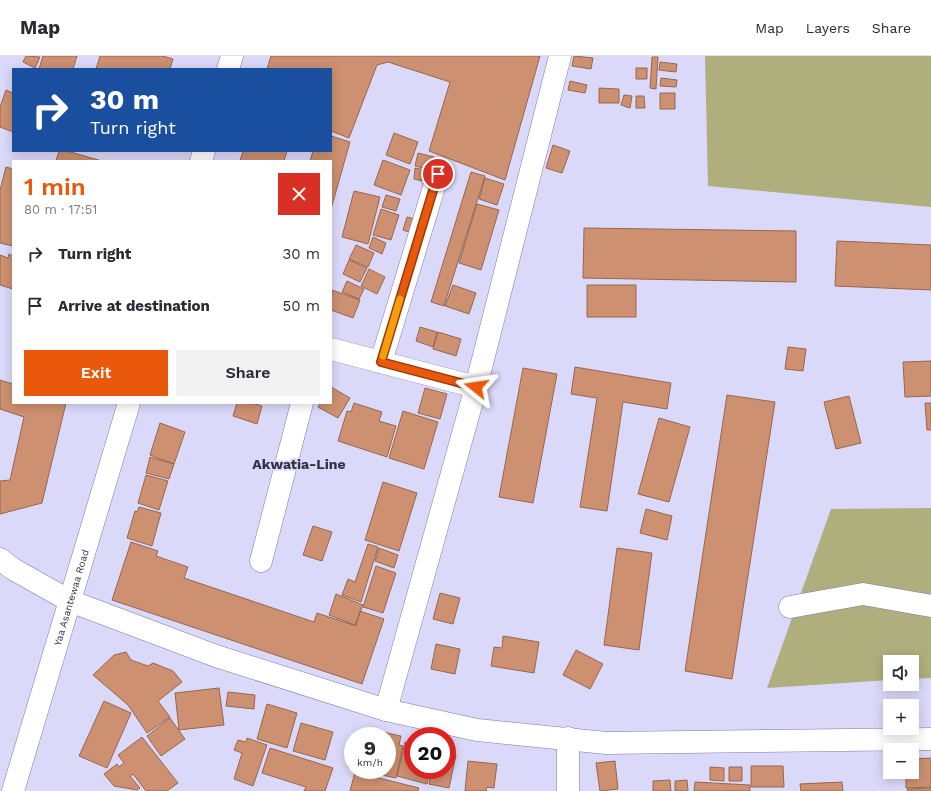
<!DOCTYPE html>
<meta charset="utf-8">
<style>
body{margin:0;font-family:"Work Sans",sans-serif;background:#f2f2f3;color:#2b2b33;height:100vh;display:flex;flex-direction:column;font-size:15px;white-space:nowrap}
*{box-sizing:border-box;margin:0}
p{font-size:13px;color:#7c7c81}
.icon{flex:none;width:22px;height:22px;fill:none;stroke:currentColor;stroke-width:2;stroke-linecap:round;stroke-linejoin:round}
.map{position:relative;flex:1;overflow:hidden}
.sheet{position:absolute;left:12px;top:104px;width:320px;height:244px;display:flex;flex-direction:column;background:#fff;border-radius:0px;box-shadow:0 2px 10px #0003}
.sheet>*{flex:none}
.guide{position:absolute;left:12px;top:12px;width:320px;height:84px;border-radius:0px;box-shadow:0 2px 10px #0003;background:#1a4fa0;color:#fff;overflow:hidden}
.buttons{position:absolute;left:883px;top:599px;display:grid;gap:8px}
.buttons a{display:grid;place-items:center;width:36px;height:36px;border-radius:0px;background:#fff;box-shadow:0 2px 10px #0003;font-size:20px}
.speed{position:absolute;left:344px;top:671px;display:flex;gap:8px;font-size:20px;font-weight:700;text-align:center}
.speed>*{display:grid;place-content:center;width:52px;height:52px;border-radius:50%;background:#fff;box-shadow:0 2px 10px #0003;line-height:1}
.speed small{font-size:10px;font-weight:400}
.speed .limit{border:6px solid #d22;background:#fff;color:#111}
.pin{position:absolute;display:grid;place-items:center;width:34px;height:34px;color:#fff;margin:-17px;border:2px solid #fff;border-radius:50%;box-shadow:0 1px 4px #0007}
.me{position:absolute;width:44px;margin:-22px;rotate:285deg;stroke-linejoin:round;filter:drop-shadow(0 0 3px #0008)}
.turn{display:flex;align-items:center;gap:14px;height:84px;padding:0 12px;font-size:18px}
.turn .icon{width:52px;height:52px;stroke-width:2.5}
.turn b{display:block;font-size:28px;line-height:34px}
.round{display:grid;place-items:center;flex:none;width:42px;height:42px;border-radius:0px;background:#f2f2f3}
.headline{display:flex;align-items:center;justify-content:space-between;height:68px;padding:0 12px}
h1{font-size:24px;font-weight:600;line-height:30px;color:#ea580c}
.button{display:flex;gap:8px;margin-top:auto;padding:8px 12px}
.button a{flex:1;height:46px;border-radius:0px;background:#ea580c;color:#fff;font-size:16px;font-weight:600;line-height:46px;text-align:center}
.button a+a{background:#f2f2f3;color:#2b2b33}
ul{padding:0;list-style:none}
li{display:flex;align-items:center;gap:12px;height:52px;padding:0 12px}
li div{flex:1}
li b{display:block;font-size:15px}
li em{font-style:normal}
header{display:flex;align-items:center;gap:24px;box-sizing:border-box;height:56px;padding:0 20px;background:#fff;border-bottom:1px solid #e1e1e2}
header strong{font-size:19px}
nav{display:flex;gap:22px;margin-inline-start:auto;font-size:14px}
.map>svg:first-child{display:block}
.green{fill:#afaf7d}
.building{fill:#cd9070;stroke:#97674f}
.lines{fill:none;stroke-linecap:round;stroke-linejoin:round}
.minor-casing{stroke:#7e7aa9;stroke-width:23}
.minor{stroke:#fff;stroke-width:22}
.route-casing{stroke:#983908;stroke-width:10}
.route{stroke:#ea580c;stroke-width:7}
.slow{stroke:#f59e0b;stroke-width:7}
.labels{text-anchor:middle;stroke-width:3.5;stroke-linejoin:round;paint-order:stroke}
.street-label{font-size:10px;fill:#333146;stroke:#dbd9f9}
.district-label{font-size:14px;font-weight:bold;fill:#333146;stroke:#dbd9f9}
</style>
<header>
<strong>Map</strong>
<nav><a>Map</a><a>Layers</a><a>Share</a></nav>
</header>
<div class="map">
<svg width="931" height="735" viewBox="0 0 931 735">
<rect width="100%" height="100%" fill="#dbd9f9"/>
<!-- green -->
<path class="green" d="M705,0h226v151l-223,-21z
M931,452v170l-19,1v-17h-22v18l-123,8 64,-179z"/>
<!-- building -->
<path class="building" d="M26,0l14,1 -5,11 -12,-6z
M43,0h34l-4,13h-34z
M100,0h63l10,3 -3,10h-74z
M271,0h269l-35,124 -76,-29 21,-69 -62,-20 -11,3 -28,73 -18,-7v-62h-64z
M574,0l19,2 -2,11 -19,-3z
M652,1h6l-2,32 -6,-1z
M660,6l17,2 -1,8 -17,-2z
M636,12h11v11h-11z
M661,22l16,2 -1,7 -16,-1z
M570,25l17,4 -2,8 -17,-3z
M599,32l20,1v14h-20z
M6,34l7,3v39l-13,-5v-20z
M660,37h15v16h-15z
M624,39l8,1 -2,12 -9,-3z
M636,40h8l1,12h-9z
M394,77l24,9 -8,22 -24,-9z
M331,80l19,6 -19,67v-48h-21l3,-10h18z
M553,89l17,6 -8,22 -16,-5z
M59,95h8l35,10h-46z
M243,95h44l-3,10h-44z
M418,97l16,4 -2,13 -17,-4z
M383,104l27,10 -9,25 -27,-10z
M6,111l7,2v49l-1,4 1,1v23l-13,-3v-53z
M415,112l14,3 -2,11 -13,-3z
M471,116l14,4 -41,130 -13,-4z
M485,122l19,6 -7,21 -18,-6z
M354,135l26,6 -12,47 -26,-7z
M386,139l14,4 -4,12 -14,-4z
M477,148l22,6 -18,60 -22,-7z
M381,153l18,6 -8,25 -18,-5z
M407,161l9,2 -4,14 -9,-3z
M584,172l212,3v51l-213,-4z
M373,181l13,6 -4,11 -13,-6z
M837,185l94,4v45l-96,-4z
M356,189l18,8 -6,14 -19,-8z
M9,198l4,2v33l-13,-4v-30l8,3z
M349,204l18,8 -7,14 -17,-8z
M369,213l16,8 -8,17 -16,-8z
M347,225l17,8 -5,10 -17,-7z
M453,229l23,8 -7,21 -24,-8z
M587,229h49v32h-49z
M332,234l28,10 -7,18 -22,-8z
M420,271l17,5 -4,15 -17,-6z
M438,276l23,7 -5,17 -23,-7z
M788,291l18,2 -3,22 -18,-2z
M931,305v35l-26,1 -2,-35z
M575,311l96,16 -4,26 -44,-7 -16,109 -27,-4 17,-109 -26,-4z
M523,312l34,6 -24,129 -34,-6z
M0,324l13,4v19h53l-24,100 -42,11v-33l10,-1 14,-63 -24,-8z
M331,331l19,11 -12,20 -20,-11 2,-4h11z
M425,332l22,6 -7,25 -22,-6z
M727,339l48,7 -43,277 -47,-8z
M849,340l12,47 -25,6 -12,-47z
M237,347h15l10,3 -5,18 -24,-8z
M354,347l28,9 -3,9 17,5 -9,31 -49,-16 9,-30 4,1z
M925,347h6v27h-4z
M403,355l35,11 -14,47 -35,-11z
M659,362l31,9 -21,75 -31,-8z
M160,367l25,9 -11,32 -24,-9z
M150,401l24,7 -5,15 -23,-6z
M146,419l22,6 -9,29 -21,-7z
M383,426l34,11 -18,58 -34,-11z
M139,451l22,6 -9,33 -25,-8 8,-27 2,1z
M646,453l26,7 -5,24 -27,-7z
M313,470l19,6 -10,29 -19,-6z
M131,486l27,9 -2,5 32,11 -4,11 130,44 3,-9 39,13 4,-15 24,8 -22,65 -250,-84z
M368,488l10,3 -17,55 -19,-7 6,-16 7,3z
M379,492l19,7 -4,13 -19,-7z
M617,492l35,5 -13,97 -35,-5z
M376,510l20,7 -13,40 -20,-6z
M440,537l20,5 -7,26 -20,-5z
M336,538l27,11 -8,20 -26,-10z
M503,580l36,6 -5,31 -43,-7 3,-19 8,1z
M436,588l24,5 -5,25 -24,-5z
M576,594l27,14 -13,25 -27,-14z
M126,596l5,8 17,6 5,-3 20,8 9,11 -24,19 12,16 -23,16 -19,-28 -35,-30 21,-20z
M219,632l5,37 -45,5 -4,-37z
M228,636l27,3 -1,14 -28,-3z
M104,645l27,12 -24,55 -28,-12z
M267,648l30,9 -10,35 -30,-9z
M170,662l15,21 -24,17 -14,-20z
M301,667l32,9 -8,28 -32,-9z
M378,675l23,5 -2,9 4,1 -7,32 -37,-8h28v-34h-10z
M142,681l36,46 -11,8h-21l-13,-17 -3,2 10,12 -3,2 -23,-4 -10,-12 13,-10 2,3 5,-4 -6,-8z
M247,682l20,7 -14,41 -19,-7 8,-26 -8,-3 4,-10 8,2z
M353,686v27l-5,-2z
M405,686l8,2v26h17l-3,14 -30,-8z
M270,692l63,20 -8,23h-21l2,-4 -44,-14z
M447,697l9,2 -7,33 -20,-4 3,-14h15z
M931,702v29l-25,1v-16h6v-13z
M468,705l29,3 -3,24 -7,-1 -1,4h-21z
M615,705l3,28 -18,2 -4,-28z
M751,710h32l1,21h-33z
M710,711l14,1v13l-14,-1z
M729,711h13v14h-13z
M355,716l64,16 -1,3h-68z
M670,724l1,11h-18v-10z
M687,724l1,11h-13v-10z
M695,726l55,3v6h-56z
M842,726l1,9h-42l-1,-7z
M931,732v3h-23l-1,-2z"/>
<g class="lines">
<defs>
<g id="minor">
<path d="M228,13l4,-13"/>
<path d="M201,105l3,-10"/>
<path d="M331,293l145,38"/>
<path d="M381,306l57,-188"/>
<path d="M0,503l13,10 57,32 146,55 170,54 91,20 129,13 325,-4"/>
<path d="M261,505l41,-158"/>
<path d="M790,551l73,-13 68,12"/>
<path d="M386,654l90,-323 84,-331"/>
<path id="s1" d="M13,735l116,-388"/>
<path d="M568,735v-53"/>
</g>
</defs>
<!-- minor casing -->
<use href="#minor" class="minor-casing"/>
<!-- minor -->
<use href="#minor" class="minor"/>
</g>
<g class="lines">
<defs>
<path id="route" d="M438,118l-57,188 95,25"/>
</defs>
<!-- route casing -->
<use href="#route" class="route-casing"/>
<!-- route -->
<use href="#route" class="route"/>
<!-- slow -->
<path class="slow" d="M383,300l17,-57"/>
</g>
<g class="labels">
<!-- street labels -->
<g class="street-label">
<text dy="4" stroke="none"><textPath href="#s1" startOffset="202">Yaa Asantewaa Road</textPath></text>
</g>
<!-- district labels -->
<g class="district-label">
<text x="299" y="413">Akwatia-Line</text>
</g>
</g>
</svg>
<div class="buttons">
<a><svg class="icon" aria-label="sound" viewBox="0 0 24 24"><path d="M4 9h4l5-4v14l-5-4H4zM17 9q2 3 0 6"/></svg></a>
<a>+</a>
<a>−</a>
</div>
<div class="speed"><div>9<small>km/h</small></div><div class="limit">20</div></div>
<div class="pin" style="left:438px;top:118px;background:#d93025"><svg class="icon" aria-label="arrive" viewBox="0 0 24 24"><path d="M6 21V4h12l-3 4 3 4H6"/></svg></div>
<svg class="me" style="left:476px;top:331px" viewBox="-20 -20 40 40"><path d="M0-17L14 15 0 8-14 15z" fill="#ea580c" stroke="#fff" stroke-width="4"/></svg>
<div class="guide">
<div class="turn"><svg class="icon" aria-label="right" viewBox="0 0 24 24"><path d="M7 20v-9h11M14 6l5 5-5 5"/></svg><div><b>30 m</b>Turn right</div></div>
</div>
<section class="sheet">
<div class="headline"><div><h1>1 min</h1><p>80 m · 17:51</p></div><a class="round" style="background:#d93025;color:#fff"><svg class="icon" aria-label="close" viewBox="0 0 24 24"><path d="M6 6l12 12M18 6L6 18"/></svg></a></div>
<ul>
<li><svg class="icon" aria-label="right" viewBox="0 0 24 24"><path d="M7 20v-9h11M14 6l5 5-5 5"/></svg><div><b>Turn right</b></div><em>30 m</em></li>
<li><svg class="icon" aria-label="arrive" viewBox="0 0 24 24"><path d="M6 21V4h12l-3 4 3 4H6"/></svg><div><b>Arrive at destination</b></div><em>50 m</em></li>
</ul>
<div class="button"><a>Exit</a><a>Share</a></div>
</section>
</div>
